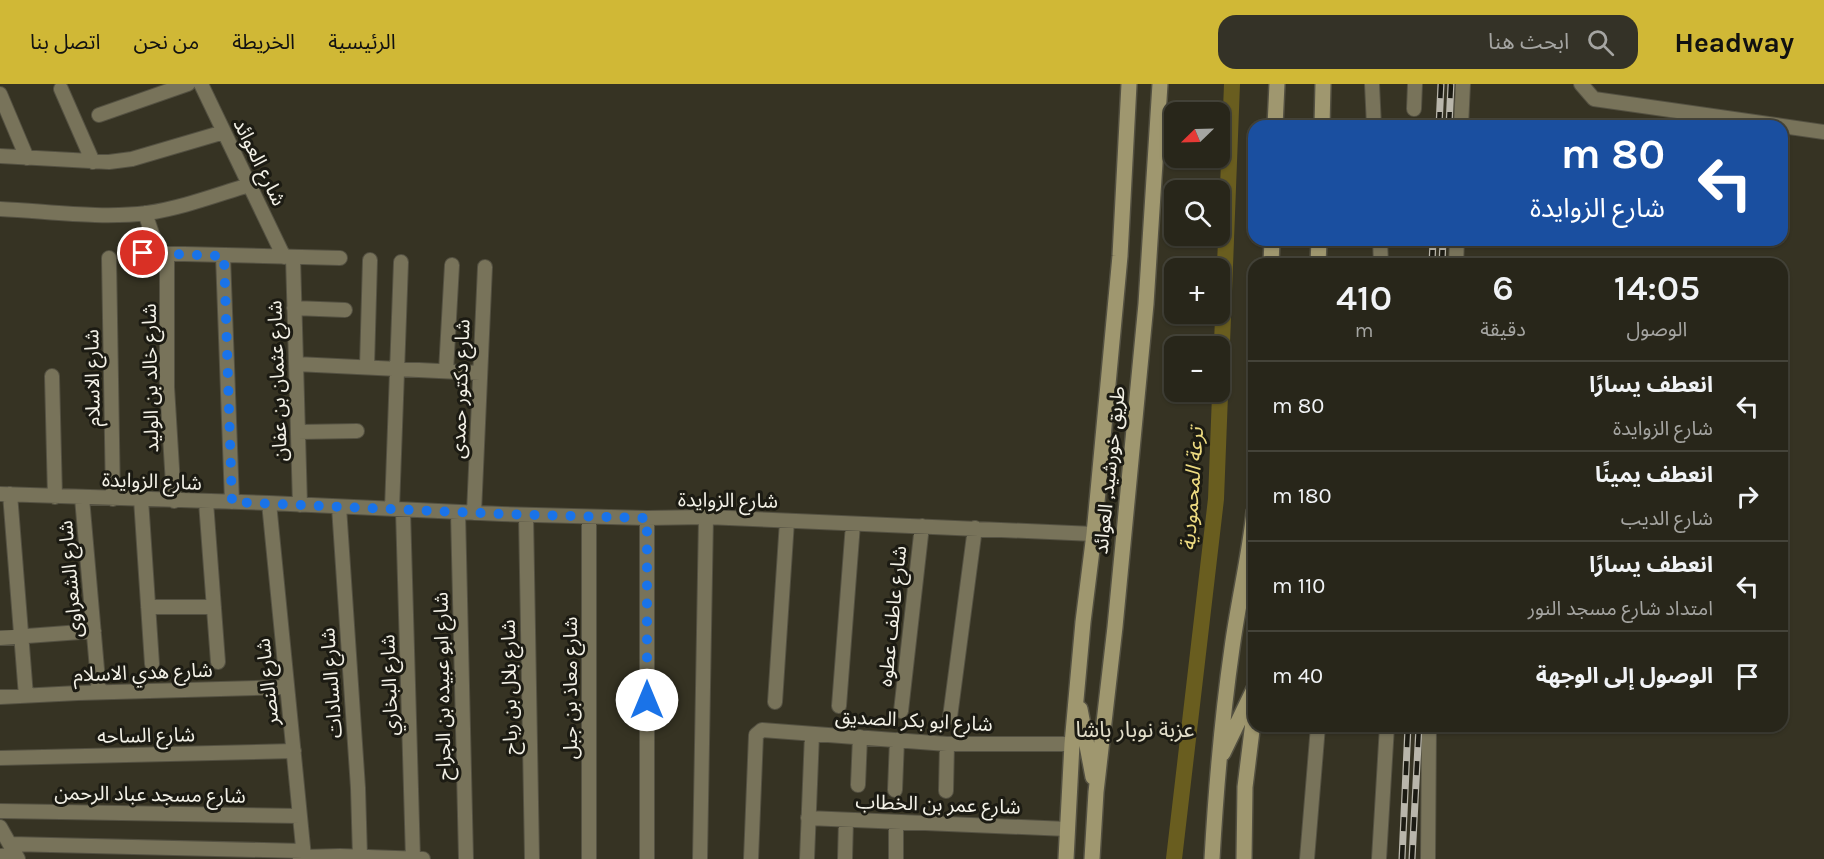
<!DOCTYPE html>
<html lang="ar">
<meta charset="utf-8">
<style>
body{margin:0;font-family:Karla,"Noto Sans Arabic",sans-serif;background:#343227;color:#f1f3f6;direction:rtl;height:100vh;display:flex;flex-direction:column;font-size:22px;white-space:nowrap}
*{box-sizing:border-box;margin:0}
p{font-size:20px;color:#a5a5a2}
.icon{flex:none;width:33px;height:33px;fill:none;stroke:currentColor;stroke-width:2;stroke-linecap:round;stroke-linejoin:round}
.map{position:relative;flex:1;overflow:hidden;direction:ltr}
.panel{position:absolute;left:1248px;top:174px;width:540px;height:474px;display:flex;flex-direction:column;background:#28261a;border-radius:18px;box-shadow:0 2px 4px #0004,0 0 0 2px #444339;direction:rtl}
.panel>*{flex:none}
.top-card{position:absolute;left:1248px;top:36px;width:540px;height:126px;border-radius:18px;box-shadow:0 2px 4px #0004,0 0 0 2px #444339;direction:rtl;background:#1a4fa0;color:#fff;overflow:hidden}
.needle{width:39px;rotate:247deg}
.buttons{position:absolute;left:1164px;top:18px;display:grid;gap:12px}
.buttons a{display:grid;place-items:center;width:66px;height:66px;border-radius:12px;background:#28261a;box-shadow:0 2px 4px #0004,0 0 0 2px #444339;font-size:30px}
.pin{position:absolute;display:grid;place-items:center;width:51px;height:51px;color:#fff;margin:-26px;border:3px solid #fff;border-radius:50%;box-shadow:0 2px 6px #0007}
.me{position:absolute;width:66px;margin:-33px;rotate:0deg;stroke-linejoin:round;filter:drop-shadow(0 0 4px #0008)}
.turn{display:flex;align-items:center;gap:21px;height:126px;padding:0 24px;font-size:27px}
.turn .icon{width:78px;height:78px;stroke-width:2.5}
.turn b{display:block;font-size:42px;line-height:51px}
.eta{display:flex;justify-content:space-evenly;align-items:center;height:102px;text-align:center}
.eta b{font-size:36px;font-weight:600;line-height:42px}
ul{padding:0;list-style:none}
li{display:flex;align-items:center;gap:18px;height:90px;padding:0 24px;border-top:2px solid #444339}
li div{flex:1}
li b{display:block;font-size:22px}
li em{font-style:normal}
header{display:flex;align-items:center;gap:36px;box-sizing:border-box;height:84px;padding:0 30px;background:#d0b836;color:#111}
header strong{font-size:28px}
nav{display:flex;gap:33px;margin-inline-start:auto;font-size:21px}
.search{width:420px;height:54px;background:#343227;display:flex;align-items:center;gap:15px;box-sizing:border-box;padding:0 21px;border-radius:18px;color:#a5a5a2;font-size:22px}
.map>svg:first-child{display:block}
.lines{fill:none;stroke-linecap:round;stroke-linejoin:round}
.canal{stroke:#695d1f;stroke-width:16}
.street-casing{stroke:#545142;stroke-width:16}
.secondary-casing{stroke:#545142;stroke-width:18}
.street{stroke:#78735a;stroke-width:14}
.secondary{stroke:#9f976f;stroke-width:15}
.rail-casing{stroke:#b9b6ab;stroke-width:7}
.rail{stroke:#1c1b13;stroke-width:4.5;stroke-dasharray:14;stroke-linecap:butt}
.route{stroke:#1a73e8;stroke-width:10;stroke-dasharray:0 18}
.labels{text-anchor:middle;stroke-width:6;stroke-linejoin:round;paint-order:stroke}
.street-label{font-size:20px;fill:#f3f1e7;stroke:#1c1b13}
.water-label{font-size:21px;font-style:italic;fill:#eddb81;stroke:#1c1b13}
.quarter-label{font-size:22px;fill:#e2deca;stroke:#1c1b13}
</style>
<header>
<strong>Headway</strong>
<div class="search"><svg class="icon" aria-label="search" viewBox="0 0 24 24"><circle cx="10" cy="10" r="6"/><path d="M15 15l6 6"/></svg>ابحث هنا</div>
<nav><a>الرئيسية</a><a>الخريطة</a><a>من نحن</a><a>اتصل بنا</a></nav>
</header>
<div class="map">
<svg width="1824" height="775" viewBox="0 0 1824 775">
<rect width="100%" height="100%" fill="#363323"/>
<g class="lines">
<!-- canal -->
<path class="canal" d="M1174,775l42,-360 16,-415"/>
<defs>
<path id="street" d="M201,0l83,173
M1372,0l2,42
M1581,0l13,15 230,33
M61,5l32,73
M0,10l27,64
M1414,25l1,-25
M99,31l89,-31
M1461,42l2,-42
M0,72l109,6 23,-3 92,-27
M0,125c47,2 100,10 147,4 35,-5 69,-18 102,-28
M145,129l14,41
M1380,156l1,24
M143,169l197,5
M167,170v133l7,114
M223,172l9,246
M293,173l7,248
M109,174l4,241
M1456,180l1,-24
M294,224l51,2
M296,280l184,9
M367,282l3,-106
M446,287l6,-106
M52,292l3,121
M298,348l59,-1
M0,410l269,9 233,11 145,4 59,-1 388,17
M10,410l16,202
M82,414l17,194
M141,415l11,165
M206,418l12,160
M269,419l35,354
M339,423l19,281 2,69
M392,425l9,-247
M403,426l10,349
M458,428l8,347
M474,429l11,-246
M526,431l6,344
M148,523h66
M0,554l94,-7
M0,613l78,-4 209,-6
M775,618l12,-181
M839,622l14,-182
M901,627l21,-185
M950,633l25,-189
M0,674l294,-7
M858,701l2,-48
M895,706l2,-50
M946,707l1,-47
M0,727l300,5
M808,734l259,11
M0,743l18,32
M10,760l293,7
M0,772l16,-1
M300,775l4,-2 36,-1 83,3
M589,775v-342
M647,775v-341
M700,775l6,-342
M751,775l5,-124 6,-5 185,14h125
M807,775l5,-125
M845,775l1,-39
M896,775v-37
M1307,775l11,-133
M1379,775l8,-133
M1428,775l1,-133"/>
<path id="secondary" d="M1275,42l2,-42
M1322,42l1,-42
M1271,180l1,-24
M1318,180l1,-24
M1080,625l13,68
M1223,669l31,-64
M1066,775l6,-115 11,-122 11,-88 26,-278 9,-172
M1092,775l4,-67 19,-165 31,-323 14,-220
M1212,775c4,-71 10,-141 20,-211 6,-45 17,-90 22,-136
M1244,775l1,-72 9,-73"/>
</defs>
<!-- street casing -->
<use href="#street" class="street-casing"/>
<!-- secondary casing -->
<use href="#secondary" class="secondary-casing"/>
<!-- street -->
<use href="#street" class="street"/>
<!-- secondary -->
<use href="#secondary" class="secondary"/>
<defs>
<path id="rail" d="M1439,42l2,-42
M1449,42l2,-42
M1432,180l1,-24
M1442,180l1,-24
M1402,775l6,-133
M1412,775l7,-133"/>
</defs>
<!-- rail casing -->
<use href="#rail" class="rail-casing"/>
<!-- rail -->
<use href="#rail" class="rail"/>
</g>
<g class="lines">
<!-- route -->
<path class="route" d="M143,169l81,3 8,246 270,12 145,4v182"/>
</g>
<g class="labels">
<!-- street labels -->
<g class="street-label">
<text transform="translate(260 78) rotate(64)" y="7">شارع العوائد</text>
<text transform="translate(92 294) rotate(-91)" y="7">شارع الاسلام</text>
<text transform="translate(150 294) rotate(-91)" y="7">شارع خالد بن الوليد</text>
<text transform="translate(277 297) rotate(-92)" y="7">شارع عثمان بن عفان</text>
<text transform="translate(460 305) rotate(-88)" y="7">شارع دكتور حمدى</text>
<text transform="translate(1109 386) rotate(-84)" y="7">طريق خورشيد, العوائد</text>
<text transform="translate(152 397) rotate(2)" y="7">شارع الزوايدة</text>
<text transform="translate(728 416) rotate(1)" y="7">شارع الزوايدة</text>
<text transform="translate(70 495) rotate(-95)" y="7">شارع الشعراوى</text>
<text transform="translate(892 532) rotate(-84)" y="7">شارع عاطف عطوه</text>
<text transform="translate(143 588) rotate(-2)" y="7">شارع هدي الاسلام</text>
<text transform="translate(267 598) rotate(-96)" y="7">شارع النصر</text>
<text transform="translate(331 599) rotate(-94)" y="7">شارع السادات</text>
<text transform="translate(389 601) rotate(-92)" y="7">شارع البخاري</text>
<text transform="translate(442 602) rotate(-91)" y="7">شارع ابو عبيده بن الجراح</text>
<text transform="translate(509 603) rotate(-91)" y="7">شارع بلال بن رباح</text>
<text transform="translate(570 604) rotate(-90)" y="7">شارع معاذ بن جبل</text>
<text transform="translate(914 636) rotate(3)" y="7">شارع ابو بكر الصديق</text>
<text transform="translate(146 651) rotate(-1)" y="7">شارع الساحه</text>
<text transform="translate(150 710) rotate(1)" y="7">شارع مسجد عباد الرحمن</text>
<text transform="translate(938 720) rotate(2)" y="7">شارع عمر بن الخطاب</text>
</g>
<!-- water labels -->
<g class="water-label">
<text transform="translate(1192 405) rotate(-86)" y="7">ترعة المحمودية</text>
</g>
<!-- quarter labels -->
<g class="quarter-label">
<text x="1135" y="653">عزبة نوبار باشا</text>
</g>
</g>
</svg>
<div class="buttons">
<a><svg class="needle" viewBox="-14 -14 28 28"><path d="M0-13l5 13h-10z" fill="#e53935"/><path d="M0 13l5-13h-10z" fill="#a5a5a2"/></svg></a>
<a><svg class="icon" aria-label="search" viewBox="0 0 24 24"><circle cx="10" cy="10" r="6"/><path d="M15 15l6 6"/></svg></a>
<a>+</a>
<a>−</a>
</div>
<div class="pin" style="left:143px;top:169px;background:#d93025"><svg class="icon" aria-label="arrive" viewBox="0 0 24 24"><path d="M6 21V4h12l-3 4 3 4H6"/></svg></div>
<svg class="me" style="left:647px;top:616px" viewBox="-20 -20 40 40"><circle r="19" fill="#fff"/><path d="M0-13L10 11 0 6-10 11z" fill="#1a73e8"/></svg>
<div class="top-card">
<div class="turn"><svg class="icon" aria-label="left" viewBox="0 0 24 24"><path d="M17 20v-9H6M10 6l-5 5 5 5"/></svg><div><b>80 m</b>شارع الزوايدة</div></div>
</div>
<section class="panel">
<div class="eta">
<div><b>14:05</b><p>الوصول</p></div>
<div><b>6</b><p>دقيقة</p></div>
<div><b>410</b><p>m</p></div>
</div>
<ul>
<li><svg class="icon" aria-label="left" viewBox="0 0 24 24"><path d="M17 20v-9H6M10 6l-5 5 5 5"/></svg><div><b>انعطف يسارًا</b><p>شارع الزوايدة</p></div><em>80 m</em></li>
<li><svg class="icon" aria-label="right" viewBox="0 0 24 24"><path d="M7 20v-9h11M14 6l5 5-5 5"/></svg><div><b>انعطف يمينًا</b><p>شارع الديب</p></div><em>180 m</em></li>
<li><svg class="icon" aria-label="left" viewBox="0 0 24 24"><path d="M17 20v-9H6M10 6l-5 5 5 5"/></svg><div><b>انعطف يسارًا</b><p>امتداد شارع مسجد النور</p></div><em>110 m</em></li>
<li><svg class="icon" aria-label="arrive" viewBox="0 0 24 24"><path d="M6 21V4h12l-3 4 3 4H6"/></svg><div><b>الوصول إلى الوجهة</b></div><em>40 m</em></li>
</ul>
</section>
</div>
